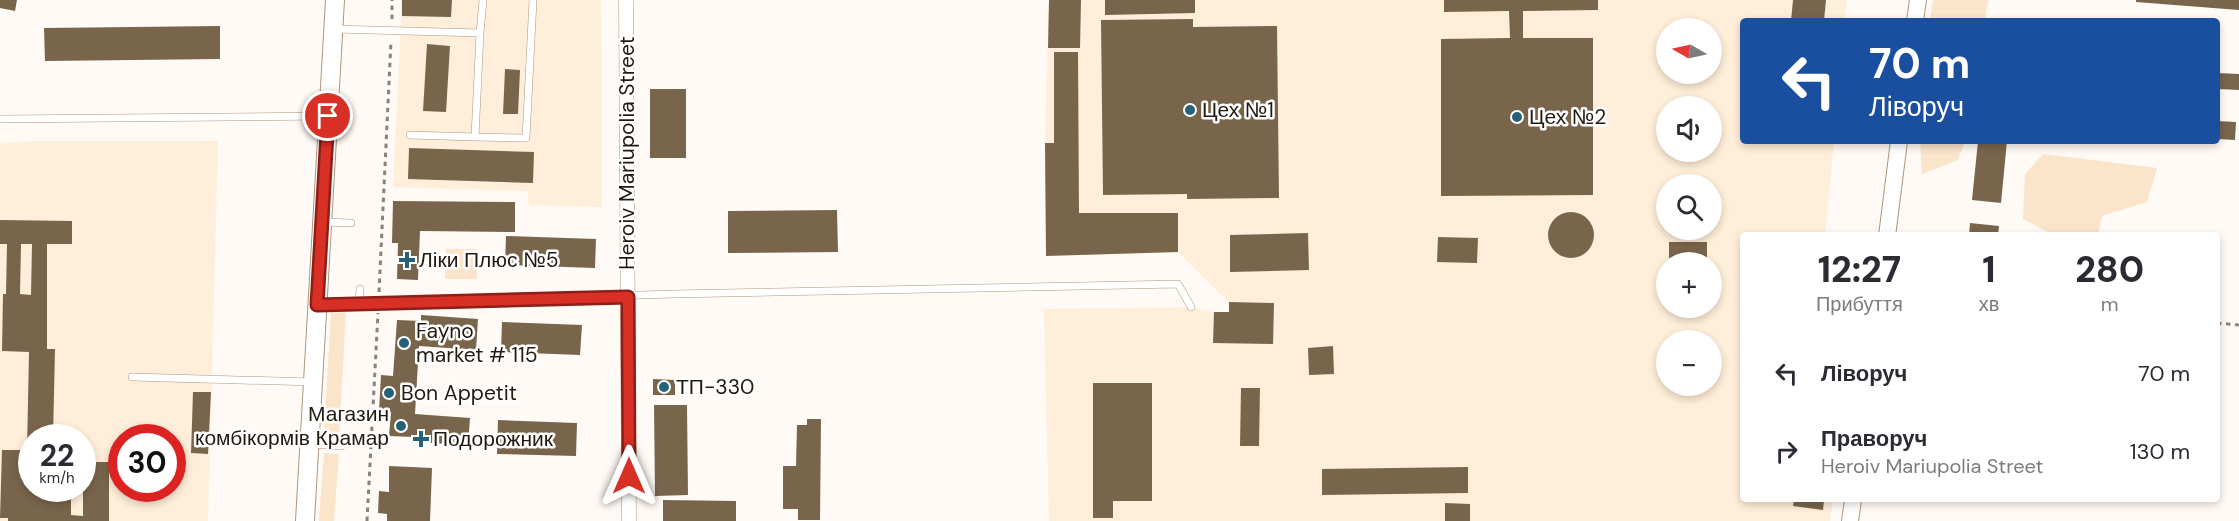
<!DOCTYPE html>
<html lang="uk">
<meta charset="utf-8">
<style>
body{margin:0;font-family:"DM Sans",sans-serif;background:#f2f2f3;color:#2b2b33;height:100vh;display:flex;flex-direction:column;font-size:22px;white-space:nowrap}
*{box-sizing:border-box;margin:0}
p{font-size:20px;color:#7c7c81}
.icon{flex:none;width:33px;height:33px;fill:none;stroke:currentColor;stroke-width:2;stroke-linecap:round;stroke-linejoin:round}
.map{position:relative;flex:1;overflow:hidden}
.details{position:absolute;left:1740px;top:232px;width:480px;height:270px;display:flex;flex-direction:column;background:#fff;border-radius:6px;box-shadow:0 3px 9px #0003}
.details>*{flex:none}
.top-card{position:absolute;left:1740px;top:18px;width:480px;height:126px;border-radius:6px;box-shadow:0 3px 9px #0003;background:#1a4fa0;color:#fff;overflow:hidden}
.needle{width:39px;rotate:279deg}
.tools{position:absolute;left:1656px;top:18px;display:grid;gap:12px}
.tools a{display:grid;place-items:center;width:66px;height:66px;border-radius:50%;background:#fff;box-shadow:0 3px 9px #0003;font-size:30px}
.speed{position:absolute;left:18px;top:424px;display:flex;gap:12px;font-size:30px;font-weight:700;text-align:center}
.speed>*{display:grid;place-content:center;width:78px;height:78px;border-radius:50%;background:#fff;box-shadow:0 3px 9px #0003;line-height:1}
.speed small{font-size:15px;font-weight:400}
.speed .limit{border:9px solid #d22;background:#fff;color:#111}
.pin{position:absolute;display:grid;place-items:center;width:51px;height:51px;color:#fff;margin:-26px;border:3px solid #fff;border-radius:50%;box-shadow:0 2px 6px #0007}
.me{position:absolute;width:66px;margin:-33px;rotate:0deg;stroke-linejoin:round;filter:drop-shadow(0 0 4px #0008)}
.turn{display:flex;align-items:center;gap:21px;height:126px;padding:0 30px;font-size:27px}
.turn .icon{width:78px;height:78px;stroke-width:2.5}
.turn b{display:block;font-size:42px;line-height:51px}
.eta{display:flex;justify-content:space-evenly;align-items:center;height:102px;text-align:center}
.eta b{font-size:36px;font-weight:800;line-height:42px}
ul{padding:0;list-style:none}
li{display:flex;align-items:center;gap:18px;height:78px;padding:0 30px}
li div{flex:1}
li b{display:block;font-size:22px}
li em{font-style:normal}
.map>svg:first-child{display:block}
.built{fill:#ffeed9;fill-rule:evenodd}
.green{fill:#fae4ca}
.building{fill:#79654c;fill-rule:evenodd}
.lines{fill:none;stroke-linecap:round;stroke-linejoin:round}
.service-casing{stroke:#ac977c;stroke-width:8}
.minor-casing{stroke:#ac977c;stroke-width:15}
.tertiary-casing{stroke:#ac977c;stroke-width:18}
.secondary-casing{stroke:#ac977c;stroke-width:20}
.path{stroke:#89827a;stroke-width:3;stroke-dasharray:4.5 4.5;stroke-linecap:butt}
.service{stroke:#fff;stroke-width:7}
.minor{stroke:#fff;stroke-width:14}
.tertiary{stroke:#fff;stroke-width:16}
.secondary{stroke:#fff;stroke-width:18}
.route-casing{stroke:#8d1f18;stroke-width:15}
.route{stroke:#d93025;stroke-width:10}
.poi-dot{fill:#256279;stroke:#fff;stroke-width:2}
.labels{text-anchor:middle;stroke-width:5;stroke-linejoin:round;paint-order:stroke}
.poi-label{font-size:21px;fill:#221a10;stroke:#fff;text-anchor:start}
.street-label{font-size:21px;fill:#221a10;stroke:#fff}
</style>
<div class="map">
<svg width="2239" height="521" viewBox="0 0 2239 521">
<rect width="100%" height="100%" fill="#fffaf5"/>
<!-- built -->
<path class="built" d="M402,0h199l1,207 -73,-2 -1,-14 -135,-4z
M1049,0h798l-2,21h-102v120h91l-9,94 -82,1v264h90l-3,21h-781l-5,-212 147,-2 23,5h15l-1,-10 -50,-50 -132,4 -1,-113zM1666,28h46v46h-46zM1666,106h46v46h-46zM1666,184h46v46h-46zM1666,262h46v46h-46zM1666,340h46v46h-46z
M35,141h183l-10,380h-208v-378zM32,438h50v51h-50zM122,438h50v51h-50z"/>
<!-- green -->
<path class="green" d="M1933,0h55l-3,21h-55z
M1920,141h45l-7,19 -36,14z
M2043,154l114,14 -10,34 -45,14 -4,19h-44l-31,-16 2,-45z
M446,249h31v30h-32z
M331,312l15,1 -7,124 -15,-1z
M324,453l15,1 -5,67h-15z"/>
<!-- building -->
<path class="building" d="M0,0h17l-2,11 -15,-3z
M402,0h50l-1,17 -49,-1z
M1049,0h32l-1,48h-32z
M1105,0h90v13l-90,2z
M1444,0h154v10l-75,1v27h70v157l-152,1v-157l69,-1 -1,-27 -65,1z
M1793,0h33l-2,21h-33z
M2136,0h103v10l-103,-8z
M1193,19v8l84,-1 2,172 -92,1v-5l-84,1 -2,-175z
M220,26v33l-175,2 -1,-33z
M427,44l23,2 -4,66 -23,-1z
M1054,52h24l1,161h99v39l-132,4 -1,-113h9z
M505,69l15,1 -2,44h-15z
M2217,73l22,1v16l-22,-1z
M650,89h36v69h-36z
M2217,121l19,1 -1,18 -18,-1z
M1978,141h29l-6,62 -29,-3z
M409,148l125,4 -1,31 -125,-4z
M393,201l122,1v30l-95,-1 -2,49 -21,-1 1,-36h-6z
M837,210l1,42 -110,1v-42z
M1548 235a23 23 0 1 1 46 0a23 23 0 1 1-46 0Z
M0,220l72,1v23h-25v105h8l-2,89h-21v51h39v26l12,1v-54h26v59h-101v-3h-8l2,-68h25l2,-98 -27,-1 1,-57h3l1,-50h-7zM21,244h11l-1,51 -11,-1z
M1970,223l29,3 -1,10h-29z
M1308,233l1,37 -79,2v-37z
M506,236l90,3 -1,29 -90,-3z
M1438,237l40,1 -1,25 -40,-1z
M1669,242h38v16h-38z
M1229,302l45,1 -1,41 -60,-1 1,-31h15z
M421,315l57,4 -2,31 -57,-4 -4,68 55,4 -2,27 -55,-3 1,-5 -25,-1 2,-24 -12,-1 2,-36 12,1 4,-56 24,1z
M502,322l80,3 -2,30 -79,-3z
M1333,346l1,28 -25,1 -1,-27z
M653,379l22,1v15h-22z
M1093,383h59v118h-39v17h-20z
M1241,388h19l-1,58h-19z
M193,392h18l-3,62 -17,-1z
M654,405h33l1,90 -33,1z
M807,419h14l-1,101h-22v-11h-15v-43h13l1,-41h10z
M498,420l79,3 -1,33 -79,-2z
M389,466l43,2 -2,53h-43v-7l-9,-1 1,-22 10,1z
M1468,467v26l-146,2v-26z
M663,500l73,1v20h-73z
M1794,500h30l-1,10 -30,-4z
M1445,503l25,1v17h-25z"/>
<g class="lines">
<defs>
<path id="service" d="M333,29l147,4 -5,104 -65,-2
M480,33l3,-33
M0,119l328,-3
M475,137l51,1 7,-138
M323,222l28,1
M359,303l1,-14
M319,305l354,-11 505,-10 13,23
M132,377l181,5
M311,444l30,2"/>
<path id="minor" d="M626,0l3,521"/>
<path id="tertiary" d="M1915,21l3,-21
M1887,236l12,-95
M1850,521l3,-21"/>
<path id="secondary" d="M305,521l30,-521"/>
</defs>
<!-- service casing -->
<use href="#service" class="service-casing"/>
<!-- minor casing -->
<use href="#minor" class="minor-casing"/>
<!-- tertiary casing -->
<use href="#tertiary" class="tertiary-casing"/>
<!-- secondary casing -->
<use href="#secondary" class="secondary-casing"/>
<!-- path -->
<path class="path" d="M392,19v-19
M379,292l12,-251
M2217,323l22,2
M367,521l11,-208"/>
<!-- service -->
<use href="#service" class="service"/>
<!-- minor -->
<use href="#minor" class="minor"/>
<!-- tertiary -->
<use href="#tertiary" class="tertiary"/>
<!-- secondary -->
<use href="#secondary" class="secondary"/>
</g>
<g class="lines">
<defs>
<path id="route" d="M328,116l-11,189 311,-8 1,179"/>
</defs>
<!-- route casing -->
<use href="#route" class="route-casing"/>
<!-- route -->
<use href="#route" class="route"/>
</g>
<!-- markers -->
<g class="poi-dot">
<circle cx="1190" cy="110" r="6"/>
<circle cx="1517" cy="117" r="6"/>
<path d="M404 251h6v6h6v6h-6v6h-6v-6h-6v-6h6z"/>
<circle cx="404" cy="343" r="6"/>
<circle cx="664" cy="387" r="6"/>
<circle cx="389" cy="393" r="6"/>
<circle cx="401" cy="426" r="6"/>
<path d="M418 430h6v6h6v6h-6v6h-6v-6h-6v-6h6z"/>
</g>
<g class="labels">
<!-- poi labels -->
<g class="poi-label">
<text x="1202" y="117">Цех №1</text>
<text x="1529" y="124">Цех №2</text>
<text x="419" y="267">Ліки Плюс №5</text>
<text x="416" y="338">Fayno<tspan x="416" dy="24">market # 115</tspan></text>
<text x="676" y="394">ТП-330</text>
<text x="401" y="400">Bon Appetit</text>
<text x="389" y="421" text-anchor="end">Магазин<tspan x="389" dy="24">комбікормів Крамар</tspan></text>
<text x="433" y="446">Подорожник</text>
</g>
<!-- street labels -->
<g class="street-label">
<text transform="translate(627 153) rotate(-90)" y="7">Heroiv Mariupolia Street</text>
</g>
</g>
</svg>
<div class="tools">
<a><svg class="needle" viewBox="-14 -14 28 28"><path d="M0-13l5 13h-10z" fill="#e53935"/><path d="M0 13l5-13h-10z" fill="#7c7c81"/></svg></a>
<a><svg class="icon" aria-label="sound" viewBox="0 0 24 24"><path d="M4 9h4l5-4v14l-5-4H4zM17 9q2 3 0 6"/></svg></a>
<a><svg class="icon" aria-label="search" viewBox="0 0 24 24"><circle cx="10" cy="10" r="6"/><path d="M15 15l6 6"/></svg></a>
<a>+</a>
<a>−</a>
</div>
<div class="speed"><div>22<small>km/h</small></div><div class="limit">30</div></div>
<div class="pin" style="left:328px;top:116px;background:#d93025"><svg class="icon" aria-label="arrive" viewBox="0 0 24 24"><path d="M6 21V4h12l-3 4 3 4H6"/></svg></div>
<svg class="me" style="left:629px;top:476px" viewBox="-20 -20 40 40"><path d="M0-17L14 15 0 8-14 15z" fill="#d93025" stroke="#fff" stroke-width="4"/></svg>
<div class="top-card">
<div class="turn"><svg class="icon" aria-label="left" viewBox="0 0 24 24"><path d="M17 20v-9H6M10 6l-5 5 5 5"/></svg><div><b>70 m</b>Ліворуч</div></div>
</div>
<section class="details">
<div class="eta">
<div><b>12:27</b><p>Прибуття</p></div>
<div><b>1</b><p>хв</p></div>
<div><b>280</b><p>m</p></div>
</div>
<ul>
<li><svg class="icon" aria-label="left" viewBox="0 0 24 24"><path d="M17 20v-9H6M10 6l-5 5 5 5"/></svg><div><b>Ліворуч</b></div><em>70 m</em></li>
<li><svg class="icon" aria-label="right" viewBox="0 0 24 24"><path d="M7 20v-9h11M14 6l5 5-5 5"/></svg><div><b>Праворуч</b><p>Heroiv Mariupolia Street</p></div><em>130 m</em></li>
</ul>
</section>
</div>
